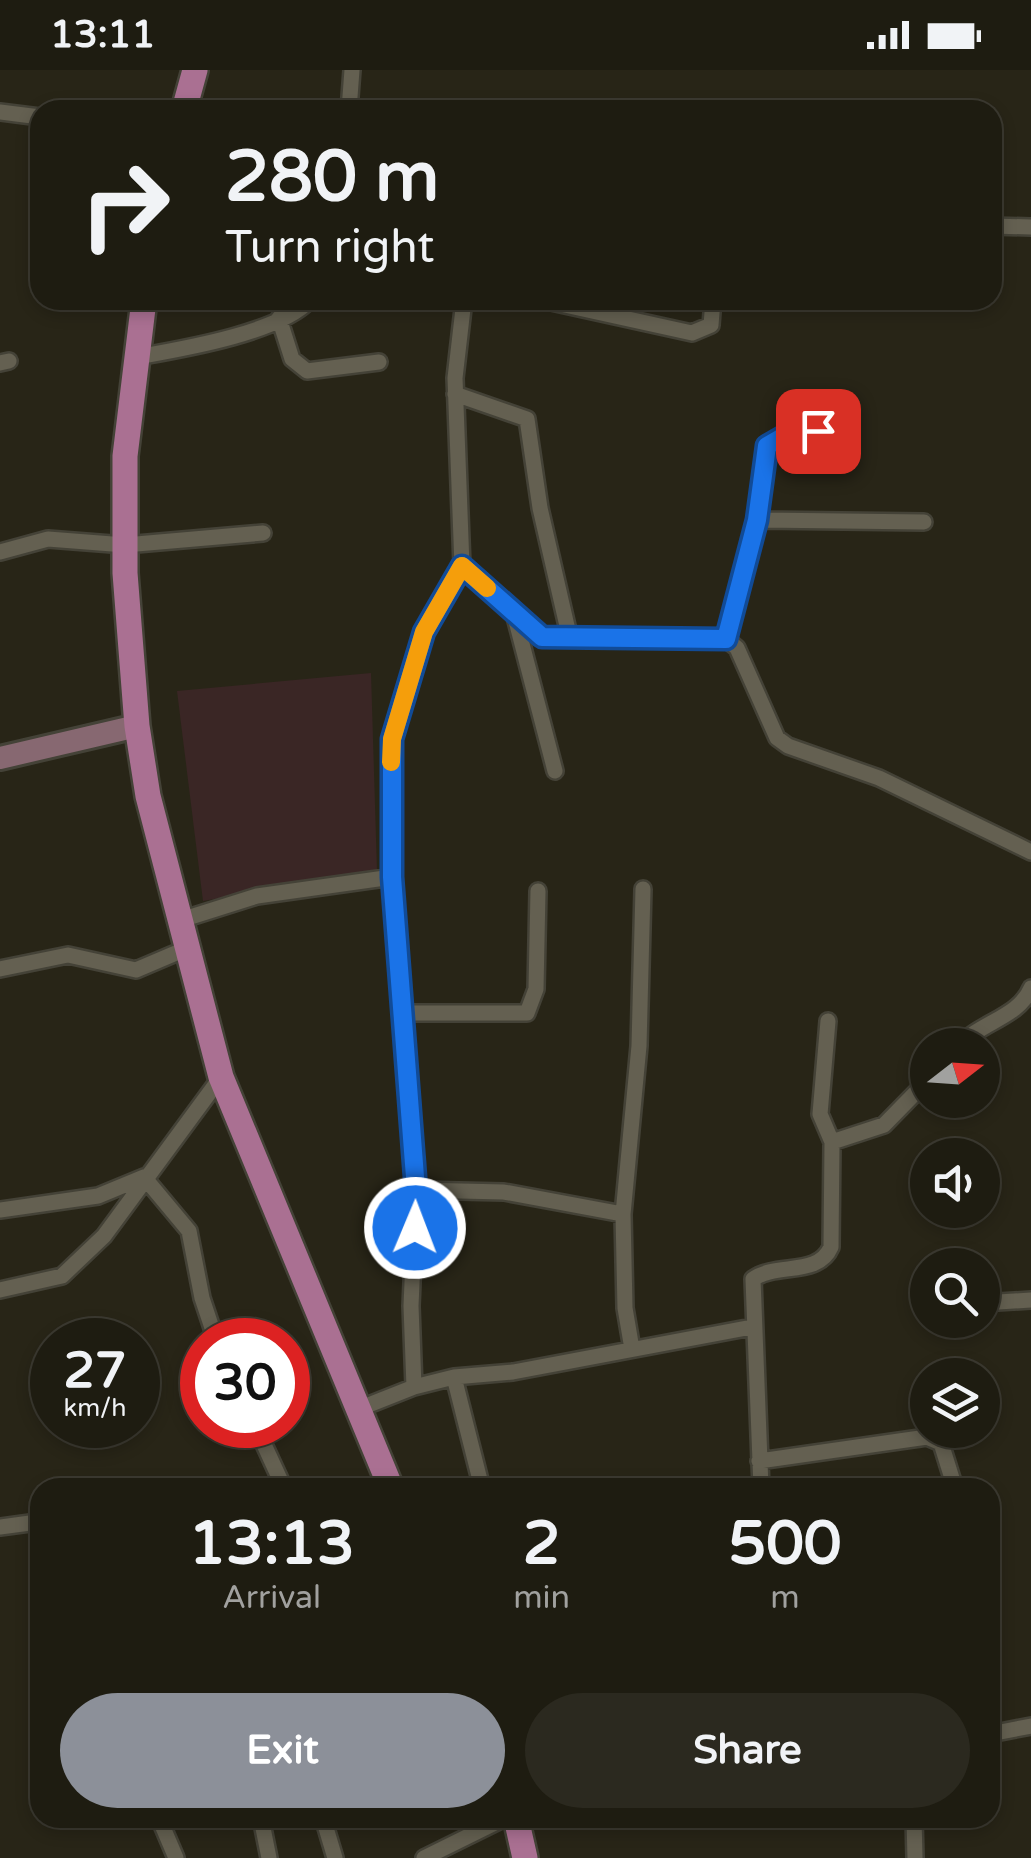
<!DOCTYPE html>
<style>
body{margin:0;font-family:"Varela Round",sans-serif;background:#2b291f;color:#f1f3f6;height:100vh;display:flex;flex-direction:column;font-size:38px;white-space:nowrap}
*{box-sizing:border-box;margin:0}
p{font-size:32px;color:#a1a19f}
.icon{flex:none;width:55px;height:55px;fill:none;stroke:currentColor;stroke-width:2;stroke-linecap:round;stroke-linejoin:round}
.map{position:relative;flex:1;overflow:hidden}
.drawer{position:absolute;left:30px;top:1408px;width:970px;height:350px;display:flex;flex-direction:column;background:#1e1c11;border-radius:30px;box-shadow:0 5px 15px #0003,0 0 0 2px #3c3a31}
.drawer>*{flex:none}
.banner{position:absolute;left:30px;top:30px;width:972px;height:210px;border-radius:30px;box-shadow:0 5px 15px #0003,0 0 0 2px #3c3a31;background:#1e1c11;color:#f1f3f6;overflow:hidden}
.needle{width:65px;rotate:73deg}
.tools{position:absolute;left:910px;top:958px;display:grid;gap:20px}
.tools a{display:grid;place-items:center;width:90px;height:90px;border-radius:50%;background:#1e1c11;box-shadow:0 5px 15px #0003,0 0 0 2px #3c3a31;font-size:50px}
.speed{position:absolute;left:30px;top:1248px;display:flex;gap:20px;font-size:50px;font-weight:700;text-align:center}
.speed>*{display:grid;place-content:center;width:130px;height:130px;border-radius:50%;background:#1e1c11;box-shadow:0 5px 15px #0003,0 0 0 2px #3c3a31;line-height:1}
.speed small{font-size:25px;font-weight:400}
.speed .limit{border:15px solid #d22;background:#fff;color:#111}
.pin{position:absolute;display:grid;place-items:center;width:85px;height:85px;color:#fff;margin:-42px;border-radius:20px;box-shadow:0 5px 15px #0006}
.me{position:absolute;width:110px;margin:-55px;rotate:1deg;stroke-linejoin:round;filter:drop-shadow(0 0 8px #0008)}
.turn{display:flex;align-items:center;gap:35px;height:210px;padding:0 30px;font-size:45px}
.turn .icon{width:130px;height:130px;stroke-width:2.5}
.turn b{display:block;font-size:70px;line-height:85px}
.eta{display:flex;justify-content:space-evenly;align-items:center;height:170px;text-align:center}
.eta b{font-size:60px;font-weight:800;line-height:70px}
.button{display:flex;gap:20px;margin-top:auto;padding:20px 30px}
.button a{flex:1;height:115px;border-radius:60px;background:#8c9099;color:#fff;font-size:40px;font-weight:800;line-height:115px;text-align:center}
.button a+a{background:#2b291f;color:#f1f3f6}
.status{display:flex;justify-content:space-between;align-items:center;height:70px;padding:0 50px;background:#1e1c11;direction:ltr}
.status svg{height:28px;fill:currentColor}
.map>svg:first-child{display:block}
.education{fill:#3a2625}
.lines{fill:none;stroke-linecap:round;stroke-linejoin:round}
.street-casing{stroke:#444237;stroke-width:20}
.secondary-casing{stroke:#444237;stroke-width:28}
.primary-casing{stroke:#444237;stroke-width:30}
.street{stroke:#646051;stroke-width:15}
.secondary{stroke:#876871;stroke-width:22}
.primary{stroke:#aa7092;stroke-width:25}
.route-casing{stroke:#114b97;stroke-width:25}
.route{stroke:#1a73e8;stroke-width:18}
.slow{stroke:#f59e0b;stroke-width:18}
</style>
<div class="status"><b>13:11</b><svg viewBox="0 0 49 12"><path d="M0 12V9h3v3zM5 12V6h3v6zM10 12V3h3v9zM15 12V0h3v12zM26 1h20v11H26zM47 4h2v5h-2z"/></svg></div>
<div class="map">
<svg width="1031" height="1788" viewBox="0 0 1031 1788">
<rect width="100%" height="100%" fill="#282517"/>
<!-- education -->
<path class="education" d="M371,603l6,198 -174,30 -26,-210z"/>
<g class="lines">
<defs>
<path id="street" d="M349,40l3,-40
M0,42l40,5
M992,156l39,1
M542,230l150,33 19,-8 2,-25
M279,248l13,41 15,12 72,-9
M137,287c45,-8 142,-24 173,-57
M0,293l9,-2
M455,324l72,25 13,89 30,131
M757,450l167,2
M0,482l48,-13 77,6 138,-12
M462,496l80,71 184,2 11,9 40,90 11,8 91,32 152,74
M515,547l40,154
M726,569l31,-119 10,-74c27,-24 51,2 67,-39
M181,850l76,-24 135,-19
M0,899l68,-14 68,15 54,-23
M403,943h124l9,-24 2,-98
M828,951l-8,93 12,28
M960,975c21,-23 59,-28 71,-57
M416,1120l88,2 119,22 2,94 7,41
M0,1140l98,-14 46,-19 45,54 13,67 14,42
M623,1144l16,-168 4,-157
M0,1220l62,-14 42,-40 117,-159
M982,1233l49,-3
M454,1307l28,111
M414,1317l-3,-81 5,-116 -24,-313 -1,-138 32,-107 39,-66 -7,-188 9,-78
M361,1338l53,-21 40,-10 59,-5 239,-45
M255,1355l29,63
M759,1391l168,-24 14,6 14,45
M761,1418l-8,-209c24,-17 65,-2 78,-32l1,-105 52,-17 44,-45
M0,1457l30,-4
M990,1664l41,-8
M159,1748l17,40
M261,1748l8,40
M323,1748l12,40
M914,1748l1,40
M424,1788l81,-40"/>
<path id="secondary" d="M0,688l137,-32"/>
<path id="primary" d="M184,40l11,-40
M144,230l-19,156v117l12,153 11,70 73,281 170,411
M516,1748l9,40"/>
</defs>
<!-- street casing -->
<use href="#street" class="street-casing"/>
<!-- secondary casing -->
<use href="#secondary" class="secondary-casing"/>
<!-- primary casing -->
<use href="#primary" class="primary-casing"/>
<!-- street -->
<use href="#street" class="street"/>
<!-- secondary -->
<use href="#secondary" class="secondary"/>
<!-- primary -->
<use href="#primary" class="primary"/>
</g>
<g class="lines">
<defs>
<path id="route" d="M415,1158l1,-38 -24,-313v-138l32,-107 38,-66 80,71 184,2 31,-119 10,-74 19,-11 32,-4"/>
</defs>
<!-- route casing -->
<use href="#route" class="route-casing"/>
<!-- route -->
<use href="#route" class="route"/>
<!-- slow -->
<path class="slow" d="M391,692l1,-23 32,-107 38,-66 25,22"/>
</g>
</svg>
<div class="tools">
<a><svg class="needle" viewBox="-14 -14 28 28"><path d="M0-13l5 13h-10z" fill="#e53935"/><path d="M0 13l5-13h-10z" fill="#a1a19f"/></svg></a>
<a><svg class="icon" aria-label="sound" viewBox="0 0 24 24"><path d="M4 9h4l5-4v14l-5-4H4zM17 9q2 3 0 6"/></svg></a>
<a><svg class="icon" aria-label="search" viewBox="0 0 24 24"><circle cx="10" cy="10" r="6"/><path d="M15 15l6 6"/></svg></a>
<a><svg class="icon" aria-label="layers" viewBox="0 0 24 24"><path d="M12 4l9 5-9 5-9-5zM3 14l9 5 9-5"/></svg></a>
</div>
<div class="speed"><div>27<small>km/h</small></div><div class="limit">30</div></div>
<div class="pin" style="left:818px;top:361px;background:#d93025"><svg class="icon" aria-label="arrive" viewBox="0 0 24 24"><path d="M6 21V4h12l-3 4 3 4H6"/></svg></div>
<svg class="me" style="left:415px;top:1158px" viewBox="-20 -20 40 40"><circle r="17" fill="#1a73e8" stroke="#fff" stroke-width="3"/><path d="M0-11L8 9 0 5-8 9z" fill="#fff"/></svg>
<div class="banner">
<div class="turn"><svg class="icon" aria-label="right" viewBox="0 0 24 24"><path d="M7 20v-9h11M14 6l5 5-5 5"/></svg><div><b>280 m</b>Turn right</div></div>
</div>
<section class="drawer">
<div class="eta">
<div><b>13:13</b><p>Arrival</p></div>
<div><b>2</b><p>min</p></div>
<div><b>500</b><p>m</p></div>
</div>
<div class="button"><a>Exit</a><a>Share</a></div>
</section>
</div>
